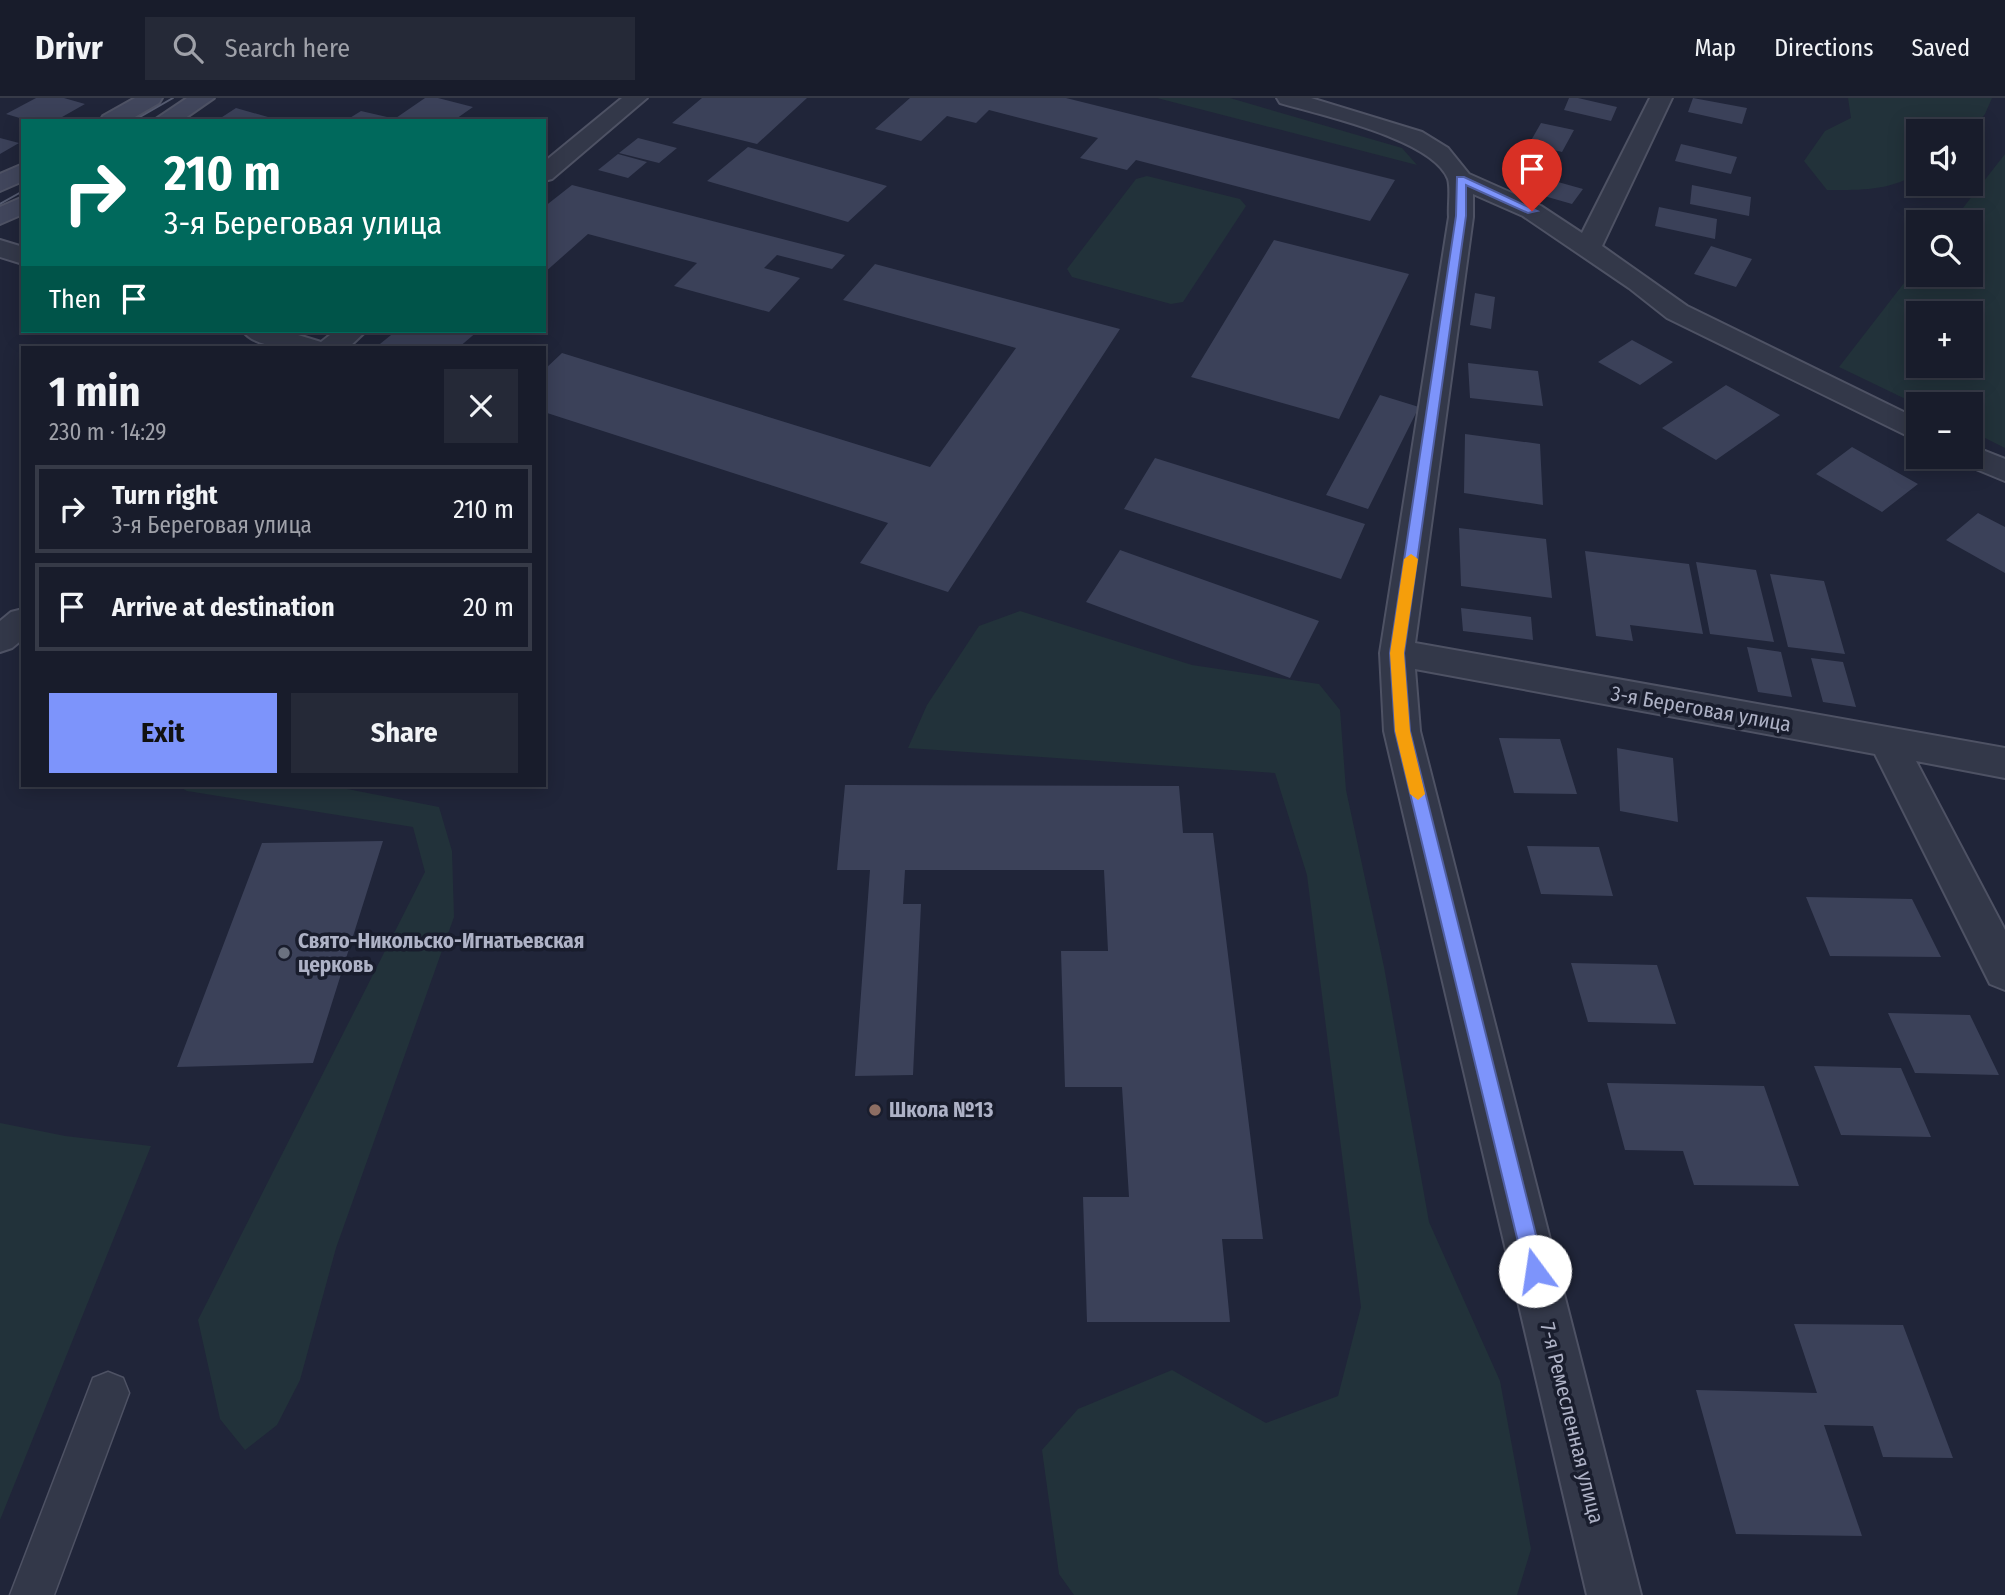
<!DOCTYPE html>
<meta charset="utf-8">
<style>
body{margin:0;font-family:"Fira Sans Condensed",sans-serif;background:#252937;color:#f1f3f6;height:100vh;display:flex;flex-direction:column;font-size:26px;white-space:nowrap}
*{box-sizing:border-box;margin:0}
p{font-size:23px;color:#9fa1a9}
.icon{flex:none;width:38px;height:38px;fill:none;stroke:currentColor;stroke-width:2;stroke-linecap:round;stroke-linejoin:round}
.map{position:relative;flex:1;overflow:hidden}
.drawer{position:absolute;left:21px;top:248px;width:525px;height:441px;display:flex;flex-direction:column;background:#181c2b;border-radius:0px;box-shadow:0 4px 18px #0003,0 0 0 2px #363a47}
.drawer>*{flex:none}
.top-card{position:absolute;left:21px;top:21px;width:525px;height:214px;border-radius:0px;box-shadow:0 4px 18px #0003,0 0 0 2px #363a47;background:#00695c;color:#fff;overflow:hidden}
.tools{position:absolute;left:1906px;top:21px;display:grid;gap:14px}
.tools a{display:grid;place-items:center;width:77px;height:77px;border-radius:0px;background:#181c2b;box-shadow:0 4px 18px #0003,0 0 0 2px #363a47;font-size:35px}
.pin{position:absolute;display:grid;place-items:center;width:60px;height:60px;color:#fff;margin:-72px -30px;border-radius:50% 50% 50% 0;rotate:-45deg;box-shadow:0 0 7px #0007}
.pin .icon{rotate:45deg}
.me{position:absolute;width:77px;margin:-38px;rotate:346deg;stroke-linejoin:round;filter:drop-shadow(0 0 5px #0008)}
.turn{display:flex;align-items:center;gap:24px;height:147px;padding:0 28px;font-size:32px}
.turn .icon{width:91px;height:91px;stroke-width:2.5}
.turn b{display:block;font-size:49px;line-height:60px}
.then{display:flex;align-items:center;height:66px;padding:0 28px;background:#0003;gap:14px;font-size:26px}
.round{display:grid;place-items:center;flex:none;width:74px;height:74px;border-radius:0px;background:#252937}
.headline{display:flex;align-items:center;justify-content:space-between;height:119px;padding:0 28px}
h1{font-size:42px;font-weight:700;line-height:52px}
.action{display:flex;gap:14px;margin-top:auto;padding:14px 28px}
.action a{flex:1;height:80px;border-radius:0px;background:#7d94fb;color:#111;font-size:28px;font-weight:700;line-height:80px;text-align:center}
.action a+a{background:#252937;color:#f1f3f6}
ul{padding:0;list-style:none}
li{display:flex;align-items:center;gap:21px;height:88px;margin:0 14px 10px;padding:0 14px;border:4px solid #363a47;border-radius:0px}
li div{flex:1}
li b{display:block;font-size:26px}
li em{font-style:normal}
header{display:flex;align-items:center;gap:42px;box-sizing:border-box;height:98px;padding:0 35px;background:#181c2b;border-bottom:2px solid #363a47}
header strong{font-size:33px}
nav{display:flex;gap:38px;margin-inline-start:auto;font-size:24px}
.search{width:490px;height:63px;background:#252937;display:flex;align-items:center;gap:18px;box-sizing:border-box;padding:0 24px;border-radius:0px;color:#9fa1a9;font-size:26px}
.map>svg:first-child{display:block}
.green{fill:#22323a;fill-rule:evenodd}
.building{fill:#3b4159}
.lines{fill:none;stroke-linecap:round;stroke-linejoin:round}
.lane-casing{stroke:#4e5264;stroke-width:3}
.street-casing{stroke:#4e5264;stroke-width:4}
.secondary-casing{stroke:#4e5264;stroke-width:4}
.lane{fill:#333849;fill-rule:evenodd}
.street{fill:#333849;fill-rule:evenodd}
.secondary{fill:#41465c;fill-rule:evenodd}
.tram{stroke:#555b70;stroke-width:2}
.route{fill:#7d94fb;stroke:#5160a3;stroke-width:2}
.slow{fill:#f59e0b}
.worship-dot{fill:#6b7280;stroke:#191d2d;stroke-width:2.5}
.education-dot{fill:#8d6e63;stroke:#191d2d;stroke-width:2.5}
.labels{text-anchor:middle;stroke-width:7;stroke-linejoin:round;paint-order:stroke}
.street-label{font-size:21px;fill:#aeb2c6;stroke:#191d2d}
.poi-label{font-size:21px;font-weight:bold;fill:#aeb2c6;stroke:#191d2d;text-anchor:start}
</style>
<header>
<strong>Drivr</strong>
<div class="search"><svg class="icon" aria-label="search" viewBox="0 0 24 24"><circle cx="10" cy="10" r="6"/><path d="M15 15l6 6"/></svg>Search here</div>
<nav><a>Map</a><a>Directions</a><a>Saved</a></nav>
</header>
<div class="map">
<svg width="2005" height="1497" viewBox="0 0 2005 1497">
<rect width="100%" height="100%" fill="#202539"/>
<!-- green -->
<path class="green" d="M1157,0h73l172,50 15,17z
M1848,0h144l-7,16 -14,18 -53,-1v42c-28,18 -58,17 -91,17l-23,-29 21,-30 26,-13z
M2005,56v294l-34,-17 -1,-27 -52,1 -79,-38 79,-102v10h52v-53h-18zM1970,215v53h-52v-53z
M1147,78l93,23 6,7 -63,96 -12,2 -99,-27 -5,-8 69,-90z
M1020,513l172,54 127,19 21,26 6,80 38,177 45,255 71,159 31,168 -14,46h-443l-15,-21 -17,-124 36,-41 94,-39 94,53 72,-27 23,-89 -54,-432 -32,-102 -367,-25 19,-43 52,-79z
M178,688h154l107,21 13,44 2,66 -118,331 -36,132 -23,45 -32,25 -25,-31 -22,-99 227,-448 -12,-45 -226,-36z
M0,1025l65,13 86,10 -151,374z"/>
<!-- building -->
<path class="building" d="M36,0h28l21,6 -30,17h-25l-24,-7z
M425,0h13l35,9 -20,14 -60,-1z
M702,0h105l-50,46 -85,-21z
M910,0h156l329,82 -25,41 -234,-61 -9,10 -47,-12 18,-20 -109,-28 -13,13 -29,-7 -26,25 -46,-12z
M1569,0h9l39,9 -6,14 -47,-11z
M1693,0l54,10 -5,16 -54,-12z
M236,10l39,11 -59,2z
M361,13l26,6 -5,4h-37z
M1541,25l33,7 -12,22 -33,-8z
M0,40l19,5 -19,11z
M638,40l39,10 -18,15 -40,-10z
M1681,46l56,13 -6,17 -56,-13z
M748,49l139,39 -39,36 -141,-41z
M618,56l29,8 -19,16 -30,-8z
M1533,77l50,14 -11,15 -49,-14z
M572,87l218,56 55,14 -13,14 -55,-14 -13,13 36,10 -31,34 -95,-26 23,-23 -109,-29 -44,39v-66z
M1692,87l59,12 -2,19 -59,-12z
M1659,109l58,12 -2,20 -60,-13z
M1274,142l135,34 -70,145 -148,-42z
M1711,148l41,13 -16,28 -42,-13z
M875,166l245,65 -172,263 -88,-29 28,-40 -344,-111v-42l18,-17 368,114 86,-119 -173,-48z
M1475,195l20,4 -4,32 -21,-4z
M396,233h82l-20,17h-83z
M1632,242l41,22 -33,23 -42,-23z
M1468,265l70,8 5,35 -73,-8z
M1726,287l54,30 -64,45 -54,-32z
M1380,297l39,12 -51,102 -42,-14z
M1465,336l75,10 3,61 -79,-12z
M1852,349l66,37 -36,28 -66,-38z
M1155,360l210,66 -24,55 -217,-70z
M1978,415l27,14v46l-59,-33z
M1459,430l87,11 6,59 -91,-12z
M1120,452l199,71 -29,57 -204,-76z
M1585,453l104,13 14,70 -73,-9 3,16 -37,-5z
M1696,464l60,8 18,72 -64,-8z
M1770,476l54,7 21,73 -57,-7z
M1461,510l70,9 2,23 -70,-9z
M1747,549l34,5 11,45 -34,-5z
M1811,560l32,4 13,45 -33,-5z
M1499,640l61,1 17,55 -63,-1z
M1617,650l56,10 5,64 -58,-11z
M845,687l334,1 4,47h30l50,406h-41l8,83h-143l-4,-125h46l-7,-110h-57l-4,-136h47l-4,-81h-199l-2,34h18l-8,171 -58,1 15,-206h-33z
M383,743l-70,222 -136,4 85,-224z
M1527,748l72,1 14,49 -72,-2z
M1806,799l106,2 29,58 -111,-1z
M1571,865l86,2 19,59 -88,-2z
M1888,915l82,2 29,60 -84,-2z
M1814,968l87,2 30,69 -90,-2z
M1607,985l157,3 35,100 -105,-1 -11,-34 -58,-1z
M1794,1226l109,1 50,133 -70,-1 -10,-31 -49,-1 38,111 -126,-2 -40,-144 121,3z"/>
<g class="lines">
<defs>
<path id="lane" d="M108,1274l15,6 6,15 -75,202h-44l83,-217z"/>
<path id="street" d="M622,0h25l-95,81 -8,2v-19z
M1277,0h34l111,34 26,16 21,26 72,32 41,27 68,-135h22l-70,148 85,60 231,113v22l-251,-123 -38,-30 -106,-72 -50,-22v23l-58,426 590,105v30l-89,-17 89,169v60l-15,-6 -115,-230 -460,-85 5,62 221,864h-54l-203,-864 -4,-78 69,-436c-1,-11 2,-28 -1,-38 -15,-40 -128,-64 -168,-76z
M0,142l23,7v17l-23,-7z
M243,233h42l36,11 14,-11h31l-18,17c-26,0 -89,6 -105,-17z
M1970,347l35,14v22l-46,-19 -3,-5h14z
M23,511v30l-11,9 -12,4v-31l11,-9z"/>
<path id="secondary" d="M135,0h27l-3,5 -31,18h-28l3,-5z
M187,0h27l-33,23h-28z
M23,66v17l-23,10v-17z
M23,99v17l-23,10v-17z"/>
</defs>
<!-- lane casing -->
<use href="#lane" class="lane-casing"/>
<!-- street casing -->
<use href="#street" class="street-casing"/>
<!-- secondary casing -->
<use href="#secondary" class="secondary-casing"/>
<!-- lane -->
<use href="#lane" class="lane"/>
<!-- street -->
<use href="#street" class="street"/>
<!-- secondary -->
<use href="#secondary" class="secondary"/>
<!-- tram -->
<path class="tram" d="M133,23l40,-23
M0,106l23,-13"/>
</g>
<!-- route -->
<path class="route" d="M1457,79h7l73,34 -9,2 -62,-28v31l-62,437 6,78 135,540 -3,7 -7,3 -7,-3 -3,-7 -130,-540 -5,-78 66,-437z"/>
<!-- slow -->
<path class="slow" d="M1411,456l7,5 -14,94 6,78 15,63 -7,6 -8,-6 -15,-63 -5,-78 14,-94z"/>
<!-- markers -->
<circle class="worship-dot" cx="284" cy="855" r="7"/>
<circle class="education-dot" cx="875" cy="1012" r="7"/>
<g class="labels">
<!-- street labels -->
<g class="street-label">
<text transform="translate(1701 611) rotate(10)" y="7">3-я Береговая улица</text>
<text transform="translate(1572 1325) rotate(76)" y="7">7-я Ремесленная улица</text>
</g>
<!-- poi labels -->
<g class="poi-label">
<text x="298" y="850">Свято-Никольско-Игнатьевская<tspan x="298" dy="24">церковь</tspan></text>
<text x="889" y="1019">Школа №13</text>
</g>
</g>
</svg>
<div class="tools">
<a><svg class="icon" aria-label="sound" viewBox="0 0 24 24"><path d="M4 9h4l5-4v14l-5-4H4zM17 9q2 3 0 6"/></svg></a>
<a><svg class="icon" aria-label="search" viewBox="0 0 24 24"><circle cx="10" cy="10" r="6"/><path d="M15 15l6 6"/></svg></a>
<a>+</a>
<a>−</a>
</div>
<div class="pin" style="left:1532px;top:113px;background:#d93025"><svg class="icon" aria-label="arrive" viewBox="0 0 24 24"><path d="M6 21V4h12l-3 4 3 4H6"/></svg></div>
<svg class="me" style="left:1535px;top:1173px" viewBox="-20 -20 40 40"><circle r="19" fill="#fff"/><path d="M0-13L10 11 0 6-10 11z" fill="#7d94fb"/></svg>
<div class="top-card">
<div class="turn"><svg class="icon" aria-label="right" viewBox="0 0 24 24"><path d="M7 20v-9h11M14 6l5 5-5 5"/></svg><div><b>210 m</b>3-я Береговая улица</div></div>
<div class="then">Then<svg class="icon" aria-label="arrive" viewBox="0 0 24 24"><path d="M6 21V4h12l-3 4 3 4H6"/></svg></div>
</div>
<section class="drawer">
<div class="headline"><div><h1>1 min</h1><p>230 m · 14:29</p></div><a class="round"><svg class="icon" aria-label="close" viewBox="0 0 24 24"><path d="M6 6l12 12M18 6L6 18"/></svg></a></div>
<ul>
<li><svg class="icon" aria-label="right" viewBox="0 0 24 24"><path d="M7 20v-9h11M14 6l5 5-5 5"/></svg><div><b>Turn right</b><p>3-я Береговая улица</p></div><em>210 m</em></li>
<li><svg class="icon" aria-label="arrive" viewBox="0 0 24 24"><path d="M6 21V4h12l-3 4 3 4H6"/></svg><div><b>Arrive at destination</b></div><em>20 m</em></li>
</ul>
<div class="action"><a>Exit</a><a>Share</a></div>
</section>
</div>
